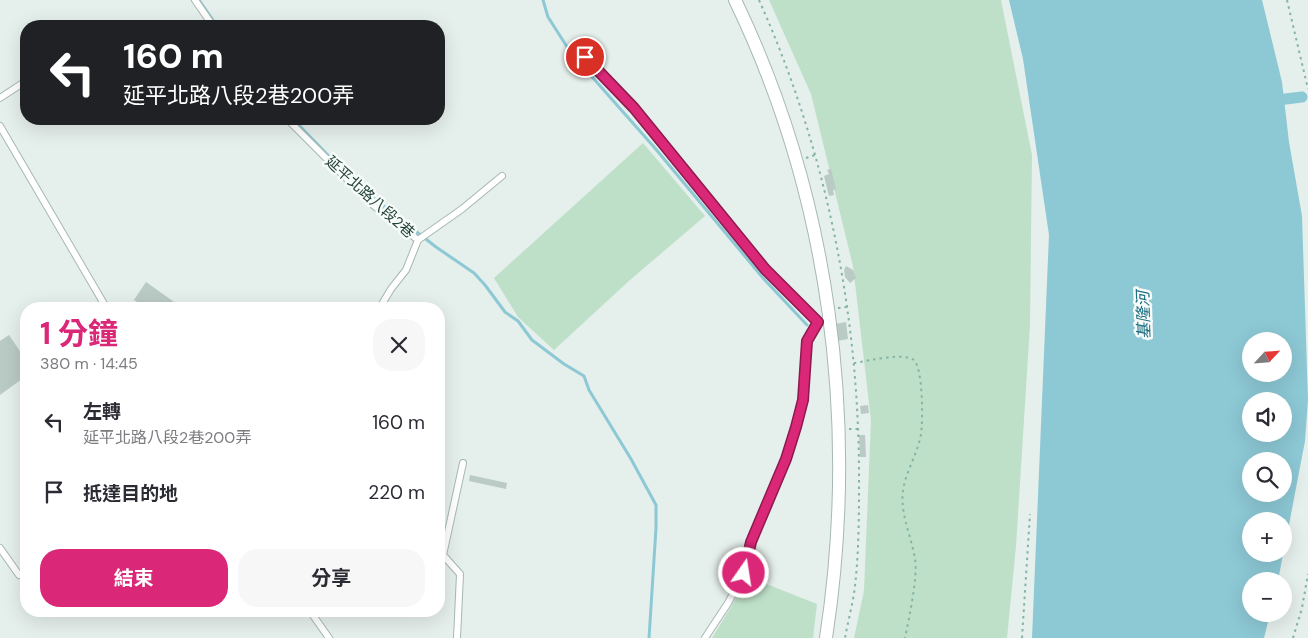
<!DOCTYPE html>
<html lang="zh-TW">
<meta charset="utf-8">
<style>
body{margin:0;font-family:"DM Sans","Noto Sans TC",sans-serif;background:#f7f7f7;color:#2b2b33;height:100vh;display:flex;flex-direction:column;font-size:19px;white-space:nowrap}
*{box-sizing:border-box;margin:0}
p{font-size:16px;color:#7c7c81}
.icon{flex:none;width:28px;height:28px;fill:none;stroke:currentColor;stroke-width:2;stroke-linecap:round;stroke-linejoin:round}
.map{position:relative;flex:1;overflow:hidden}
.drawer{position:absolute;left:20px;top:302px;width:425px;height:315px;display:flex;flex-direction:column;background:#fff;border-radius:20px;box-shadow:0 5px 20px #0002}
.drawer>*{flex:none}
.top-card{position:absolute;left:20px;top:20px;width:425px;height:105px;border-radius:20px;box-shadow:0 5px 20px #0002;background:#202124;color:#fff;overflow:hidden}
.needle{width:32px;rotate:64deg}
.tools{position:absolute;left:1242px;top:332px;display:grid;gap:10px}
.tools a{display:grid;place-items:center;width:50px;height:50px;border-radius:50%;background:#fff;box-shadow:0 5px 20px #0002;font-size:25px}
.pin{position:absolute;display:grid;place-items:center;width:42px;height:42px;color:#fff;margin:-21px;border:2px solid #fff;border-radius:50%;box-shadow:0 1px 5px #0007}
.me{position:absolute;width:55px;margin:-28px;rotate:13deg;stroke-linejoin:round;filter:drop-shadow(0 0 4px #0008)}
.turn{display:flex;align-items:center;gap:18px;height:105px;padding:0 20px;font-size:22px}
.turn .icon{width:65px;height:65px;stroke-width:2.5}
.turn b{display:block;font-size:35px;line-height:42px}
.round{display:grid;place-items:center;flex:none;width:52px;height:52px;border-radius:20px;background:#f7f7f7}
.headline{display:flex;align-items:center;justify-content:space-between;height:85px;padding:0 20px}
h1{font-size:30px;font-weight:700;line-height:38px;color:#db2777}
.action{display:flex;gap:10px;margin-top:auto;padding:10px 20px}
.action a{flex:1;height:58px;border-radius:20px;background:#db2777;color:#fff;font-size:20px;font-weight:700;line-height:58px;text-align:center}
.action a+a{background:#f7f7f7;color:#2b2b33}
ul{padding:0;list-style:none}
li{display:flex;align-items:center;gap:15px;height:70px;padding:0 20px}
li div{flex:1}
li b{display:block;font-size:19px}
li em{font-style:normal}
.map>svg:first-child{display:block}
.green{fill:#bee0c8}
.water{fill:#8dc8d5;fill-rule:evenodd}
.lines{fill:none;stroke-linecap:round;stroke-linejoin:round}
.stream{stroke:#8dc8d5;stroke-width:3}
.canal{stroke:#8dc8d5;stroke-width:11}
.building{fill:#bacac4}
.service-casing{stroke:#a7b8b2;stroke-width:8}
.minor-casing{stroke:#a7b8b2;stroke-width:14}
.path{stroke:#85b3a6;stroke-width:2;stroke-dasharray:2.5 4;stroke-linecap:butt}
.service{stroke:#fff;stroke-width:6}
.minor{stroke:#fff;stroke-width:12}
.route-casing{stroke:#8e194d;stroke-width:12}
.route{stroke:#db2777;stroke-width:9}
.labels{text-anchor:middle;stroke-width:5;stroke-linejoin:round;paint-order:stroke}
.street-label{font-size:15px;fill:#23423a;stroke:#f7fbf9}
.water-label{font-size:16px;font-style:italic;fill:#1b6d81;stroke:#f7fbf9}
</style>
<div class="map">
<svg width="1308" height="638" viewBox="0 0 1308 638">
<rect width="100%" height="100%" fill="#e5efeb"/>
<!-- green -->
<path class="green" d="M769,0h232l31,155 -2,170 -14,221 -9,92h-153l10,-47 7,-171 -18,-154 -42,-172z
M643,143l62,73 -75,64 -76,70 -36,-33 -24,-39z
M749,577l68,27 -4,34h-101z"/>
<!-- water -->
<path class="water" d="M1009,0h253l20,82 7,60 13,74 6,184 -3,41 -21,110v-30h-33v33h32l-5,27h-27v33h19l-6,24h-232l17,-403 -26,-176zM1251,341h33v33h-33zM1251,401h33v33h-33zM1251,461h33v33h-33z"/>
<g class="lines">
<!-- stream -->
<path class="stream" d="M199,0l18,26
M543,0l5,17 23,36 83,94 109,131 44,47
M293,119l59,61
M358,186l78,61 38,26 11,12 20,27 13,9 14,19 32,24 20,12 5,14 42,69 25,46v23l-7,110"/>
<!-- canal -->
<path class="canal" d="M1269,101l33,-4"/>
</g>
<!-- building -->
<path class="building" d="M831,169l5,20 -3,1 1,5 -5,1 -5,-20 5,-2 -2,-4z
M846,266l7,4 3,8 -6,5 -5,-6 -1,-7z
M146,282l38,27h-38l-2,-2 -10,-7z
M846,322l2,17 -11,2 -2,-17z
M9,335l17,25v16l-26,19v-54z
M868,405l1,8 -8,1 -1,-8z
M859,435h6l1,22h-6z
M470,475l37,8 -1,6 -37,-8z"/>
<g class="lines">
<defs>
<path id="service" d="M195,0l18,26
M585,57l49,51 112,136 19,25 53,53
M0,98l26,-17
M287,119l86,86 45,35
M0,126l107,183
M418,240l44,-31 40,-33
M379,309l12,-20 15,-19 12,-30
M0,548l19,27
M439,553l4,2 17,19 -3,64
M443,555l20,-92
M310,611l19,27
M705,638l23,-35 16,-30 7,-31 35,-83 17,-60 4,-58 11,-19 11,-3"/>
<path id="minor" d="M735,0c95,197 124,422 91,638"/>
</defs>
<!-- service casing -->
<use href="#service" class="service-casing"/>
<!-- minor casing -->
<use href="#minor" class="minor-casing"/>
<!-- path -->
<path class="path" d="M759,0c67,150 100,313 100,477 0,36 0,73 -4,109 -2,17 -7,35 -10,52
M1287,0l21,89
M806,158l9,-3
M838,308l9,-1
M854,363c14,-2 49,-11 60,-3 9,8 9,62 7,74 -3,18 -13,34 -17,51 -6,25 7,49 11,74 3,18 -6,59 -10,79
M849,429h10
M1022,638l8,-124
M1293,638l9,-30 6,-34"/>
<!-- service -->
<use href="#service" class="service"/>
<!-- minor -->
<use href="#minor" class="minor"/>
</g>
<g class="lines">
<defs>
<path id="route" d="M585,57l49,51 131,161 53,53 -11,19 -4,59 -7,27 -10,32 -35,83 -7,31"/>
</defs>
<!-- route casing -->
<use href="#route" class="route-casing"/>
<!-- route -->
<use href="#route" class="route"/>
</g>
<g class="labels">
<!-- street labels -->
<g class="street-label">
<text transform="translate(370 197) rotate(42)" y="5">延平北路八段2巷</text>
</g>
<!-- water labels -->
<g class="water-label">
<text transform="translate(1143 315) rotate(-92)" y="6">基隆河</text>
</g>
</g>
</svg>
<div class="tools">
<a><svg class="needle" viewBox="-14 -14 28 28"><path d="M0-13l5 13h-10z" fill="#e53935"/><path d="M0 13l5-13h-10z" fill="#7c7c81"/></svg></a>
<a><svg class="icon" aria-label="sound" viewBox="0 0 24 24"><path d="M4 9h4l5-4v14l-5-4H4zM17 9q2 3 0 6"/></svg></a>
<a><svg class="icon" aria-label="search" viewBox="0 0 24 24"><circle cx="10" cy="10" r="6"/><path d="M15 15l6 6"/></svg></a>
<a>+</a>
<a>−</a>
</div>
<div class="pin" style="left:585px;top:57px;background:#d93025"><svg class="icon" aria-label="arrive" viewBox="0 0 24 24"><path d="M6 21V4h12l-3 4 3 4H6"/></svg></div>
<svg class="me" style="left:744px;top:573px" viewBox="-20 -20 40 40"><circle r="17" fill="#db2777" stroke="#fff" stroke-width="3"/><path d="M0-11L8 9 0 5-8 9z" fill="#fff"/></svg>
<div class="top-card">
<div class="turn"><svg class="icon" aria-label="left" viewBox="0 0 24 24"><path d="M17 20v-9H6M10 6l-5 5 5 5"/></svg><div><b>160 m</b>延平北路八段2巷200弄</div></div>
</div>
<section class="drawer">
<div class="headline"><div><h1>1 分鐘</h1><p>380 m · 14:45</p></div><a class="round"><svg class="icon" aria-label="close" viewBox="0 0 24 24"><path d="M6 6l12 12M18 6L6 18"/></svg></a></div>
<ul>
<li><svg class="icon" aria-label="left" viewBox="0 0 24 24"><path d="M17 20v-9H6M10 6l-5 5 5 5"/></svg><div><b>左轉</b><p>延平北路八段2巷200弄</p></div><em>160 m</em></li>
<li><svg class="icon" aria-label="arrive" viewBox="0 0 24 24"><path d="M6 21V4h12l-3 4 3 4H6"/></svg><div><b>抵達目的地</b></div><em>220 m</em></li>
</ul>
<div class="action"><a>結束</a><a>分享</a></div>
</section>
</div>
